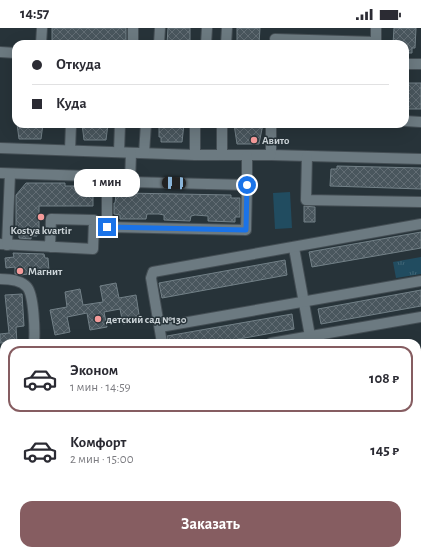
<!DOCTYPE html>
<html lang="ru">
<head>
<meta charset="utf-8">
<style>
  body { margin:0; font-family:"Alegreya Sans",sans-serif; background:#f7f7f7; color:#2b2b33; height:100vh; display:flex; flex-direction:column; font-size:15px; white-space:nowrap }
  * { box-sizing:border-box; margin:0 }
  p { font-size:13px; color:#7c7c81 }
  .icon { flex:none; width:22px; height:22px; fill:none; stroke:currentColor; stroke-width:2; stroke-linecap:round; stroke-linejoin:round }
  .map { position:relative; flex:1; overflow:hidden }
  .details { position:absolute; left:0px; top:311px; width:421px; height:216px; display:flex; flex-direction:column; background:#fff; border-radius:12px 12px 0 0; box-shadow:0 4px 16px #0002 }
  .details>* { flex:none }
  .banner { position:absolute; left:12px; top:12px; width:397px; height:88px; border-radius:12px; box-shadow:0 4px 16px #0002; display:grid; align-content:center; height:88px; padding:0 20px; background:#fff }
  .end { position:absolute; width:18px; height:18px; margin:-9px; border:5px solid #1a73e8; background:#fff; box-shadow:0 0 0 2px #fff }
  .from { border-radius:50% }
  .bubble { position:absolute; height:28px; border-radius:12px; background:#fff; box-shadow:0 4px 16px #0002; font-size:13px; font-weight:600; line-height:28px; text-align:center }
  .car { position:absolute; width:12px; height:24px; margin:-12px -6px; border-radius:5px; box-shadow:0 0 3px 1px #0007; background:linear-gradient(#222 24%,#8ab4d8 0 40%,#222 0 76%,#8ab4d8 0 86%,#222 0) }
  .banner b { display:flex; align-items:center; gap:14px; height:38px; font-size:15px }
  .banner b+b { border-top:1px solid #e1e1e2 }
  .banner i { width:10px; height:10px; background:#2b2b33 }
  ul { padding:7px 0 0; list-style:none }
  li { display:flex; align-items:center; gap:12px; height:66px; margin:0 8px 6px; padding:0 12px; border:2px solid transparent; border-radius:12px }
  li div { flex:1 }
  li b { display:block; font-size:15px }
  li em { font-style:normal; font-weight:600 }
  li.active { border-color:#865d61 }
  li>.icon { width:36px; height:36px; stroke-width:1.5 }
  .button { display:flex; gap:8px; margin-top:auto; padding:8px 20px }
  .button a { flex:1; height:46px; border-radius:12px; background:#865d61; color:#fff; font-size:16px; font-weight:600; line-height:46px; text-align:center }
  .status { display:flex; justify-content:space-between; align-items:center; height:28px; padding:0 20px; background:#fff; direction:ltr }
  .status svg { height:11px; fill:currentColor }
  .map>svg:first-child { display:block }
</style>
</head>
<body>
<div class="status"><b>14:57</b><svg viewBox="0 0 49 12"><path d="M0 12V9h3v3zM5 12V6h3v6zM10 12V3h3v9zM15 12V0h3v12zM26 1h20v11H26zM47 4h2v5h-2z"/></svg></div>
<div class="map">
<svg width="421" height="527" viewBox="0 0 421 527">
  <defs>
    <pattern id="grass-tufts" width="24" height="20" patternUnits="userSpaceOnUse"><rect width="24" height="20" fill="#214c60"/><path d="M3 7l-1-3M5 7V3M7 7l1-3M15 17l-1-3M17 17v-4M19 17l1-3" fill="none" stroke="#406576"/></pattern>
    <pattern id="building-cross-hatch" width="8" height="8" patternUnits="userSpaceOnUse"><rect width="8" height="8" fill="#49565d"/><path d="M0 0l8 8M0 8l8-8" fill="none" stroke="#626d74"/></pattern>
  </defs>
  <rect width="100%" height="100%" fill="#273339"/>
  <path fill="url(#grass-tufts)" d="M421,229v17l-25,4 -3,-16z"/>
  <path fill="#214c60" d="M290,164l2,36 -17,1 -2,-36z"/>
  <g fill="url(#building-cross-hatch)" stroke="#728087">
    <path d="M52,0h74v15l-74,1z"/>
    <path d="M168,0h22v16h-23z"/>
    <path d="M237,0h23l-1,16h-22z"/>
    <path d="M394,0h22l-1,20h-3v5h-7v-9h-12z"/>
    <rect x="405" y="55" width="16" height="26"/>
    <path d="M17,96h26l-2,15h-22z"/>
    <path d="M82,96h26l-2,16h-22z"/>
    <path d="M159,96h25l-2,18h-21v-5h-2z"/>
    <path d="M234,96h29l-4,20h-22z"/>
    <path d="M337,138l84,2v21l-91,-3 1,-17h6z"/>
    <path d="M26,155h39v3h28v20h-54v24h-2v6h-6v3l-12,-1v-9h-3v-34z"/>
    <path d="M124,165l107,2v3h9v19h-5v5l-27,-1v-5l-13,-1 -4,1 -1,5 -26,-1v-5l-5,-1h-12l-1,5h-26v-4l-6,-1v-11h1l1,-8h8z"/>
    <path d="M304,178l11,1v15h-11z"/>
    <path d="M421,204v16l-109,19 -3,-15z"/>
    <path d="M13,225l31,1 1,4h3l1,13 -28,4 -6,-1v-7l-9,1 -1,-10 9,-1z"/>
    <path d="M285,232l2,15 -125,23 -3,-15z"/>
    <path d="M116,255l3,15 17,-3 4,26 -17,3 -3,-15 -16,3 3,15 -17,3 -3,-17 -20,4 3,15 -15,3 -5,-25 17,-3 -2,-15 15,-3 3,16 20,-3 -3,-16z"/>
    <path d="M421,262v16l-100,18 -3,-15z"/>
    <path d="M22,266l2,32 -8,1 1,16h-17v-9l9,-1 -4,-38z"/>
    <path d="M292,286l2,15 -77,14h-49l-1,-7z"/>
  </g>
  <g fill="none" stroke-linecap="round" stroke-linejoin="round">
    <defs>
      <g id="minor">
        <path d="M275,11l101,3"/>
        <path d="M41,16l1,-16"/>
        <path d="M133,16v-16"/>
        <path d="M159,16l1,-16"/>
        <path d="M206,16l1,-16"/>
        <path d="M226,16l1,-16"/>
        <path d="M376,16v-16"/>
        <path d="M0,24l16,1"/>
        <path d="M405,36h16"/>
        <path d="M405,93l16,1"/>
        <path d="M271,96v31l150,4"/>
        <path d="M0,120l195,7h76"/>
        <path d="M70,122l1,-26"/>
        <path d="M119,124l1,-28"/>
        <path d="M131,125l-1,29 117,3v-29"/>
        <path d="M144,125l2,-29"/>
        <path d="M195,127v-31"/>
        <path d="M222,127v-31"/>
        <path d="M307,128l-1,44 115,2"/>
        <path d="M0,145l88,3"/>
        <path d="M130,154h-23v45l139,3 1,-45"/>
        <path d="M0,216l93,5 1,-29 -43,-1 -1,28"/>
        <path d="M7,217l3,-71"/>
        <path d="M294,220l16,88"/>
        <path d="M0,251c9,0 21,1 27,8 7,8 8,45 7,56"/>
        <path d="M160,299l261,-46"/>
        <path d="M162,315l-11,-65 2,-6 268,-48"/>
        <path d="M271,315l150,-26"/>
        <path d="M417,349l4,-1"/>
        <path d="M0,380h4"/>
        <path d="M0,426l4,-1"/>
        <path d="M245,523l1,4"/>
      </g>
      <g id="major">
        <path d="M417,393h4"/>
        <path d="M417,424l4,-1"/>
        <path d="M0,471l4,-1"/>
        <path d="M0,502l4,-1"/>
      </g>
    </defs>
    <use href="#minor" stroke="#444e54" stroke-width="12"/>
    <use href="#major" stroke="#444e54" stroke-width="14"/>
    <use href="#minor" stroke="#6c7a81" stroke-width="10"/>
    <use href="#major" stroke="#538aa4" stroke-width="12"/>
  </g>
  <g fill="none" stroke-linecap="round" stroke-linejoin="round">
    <path stroke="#1a73e8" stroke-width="5" d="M107,199l139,3 1,-45"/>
  </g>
  <g fill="#f59b9a" stroke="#273339" stroke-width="1.5">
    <circle cx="254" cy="112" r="4"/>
    <circle cx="41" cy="189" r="4"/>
    <circle cx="20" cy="243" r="4"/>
    <circle cx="98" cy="291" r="4"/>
  </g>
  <g text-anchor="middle" stroke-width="3" stroke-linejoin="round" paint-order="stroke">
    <g font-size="11" font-weight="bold" fill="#ccd4d8" stroke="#273339" text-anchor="start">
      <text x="262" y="116">Авито</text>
      <text x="41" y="206" text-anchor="middle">Kostya kvartir</text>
      <text x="28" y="247">Магнит</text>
      <text x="106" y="295">детский сад №130</text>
    </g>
  </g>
</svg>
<i class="end from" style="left:247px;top:157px"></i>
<i class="end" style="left:107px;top:199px"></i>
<div class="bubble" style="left:74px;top:141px;width:66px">1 мин</div>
<i class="car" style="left:174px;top:155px;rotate:272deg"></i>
<div class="banner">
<b><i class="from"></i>Откуда</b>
<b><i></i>Куда</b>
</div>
<section class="details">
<ul>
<li class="active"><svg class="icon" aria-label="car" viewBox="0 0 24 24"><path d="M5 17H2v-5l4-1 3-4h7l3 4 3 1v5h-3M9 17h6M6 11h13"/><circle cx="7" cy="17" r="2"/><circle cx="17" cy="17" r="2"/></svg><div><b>Эконом</b><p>1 мин · 14:59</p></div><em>108 ₽</em></li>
<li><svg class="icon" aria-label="car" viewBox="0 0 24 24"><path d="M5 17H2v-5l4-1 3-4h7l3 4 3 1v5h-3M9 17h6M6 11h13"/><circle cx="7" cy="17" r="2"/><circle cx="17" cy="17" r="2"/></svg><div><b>Комфорт</b><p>2 мин · 15:00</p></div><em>145 ₽</em></li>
</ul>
<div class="button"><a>Заказать</a></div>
</section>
</div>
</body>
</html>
